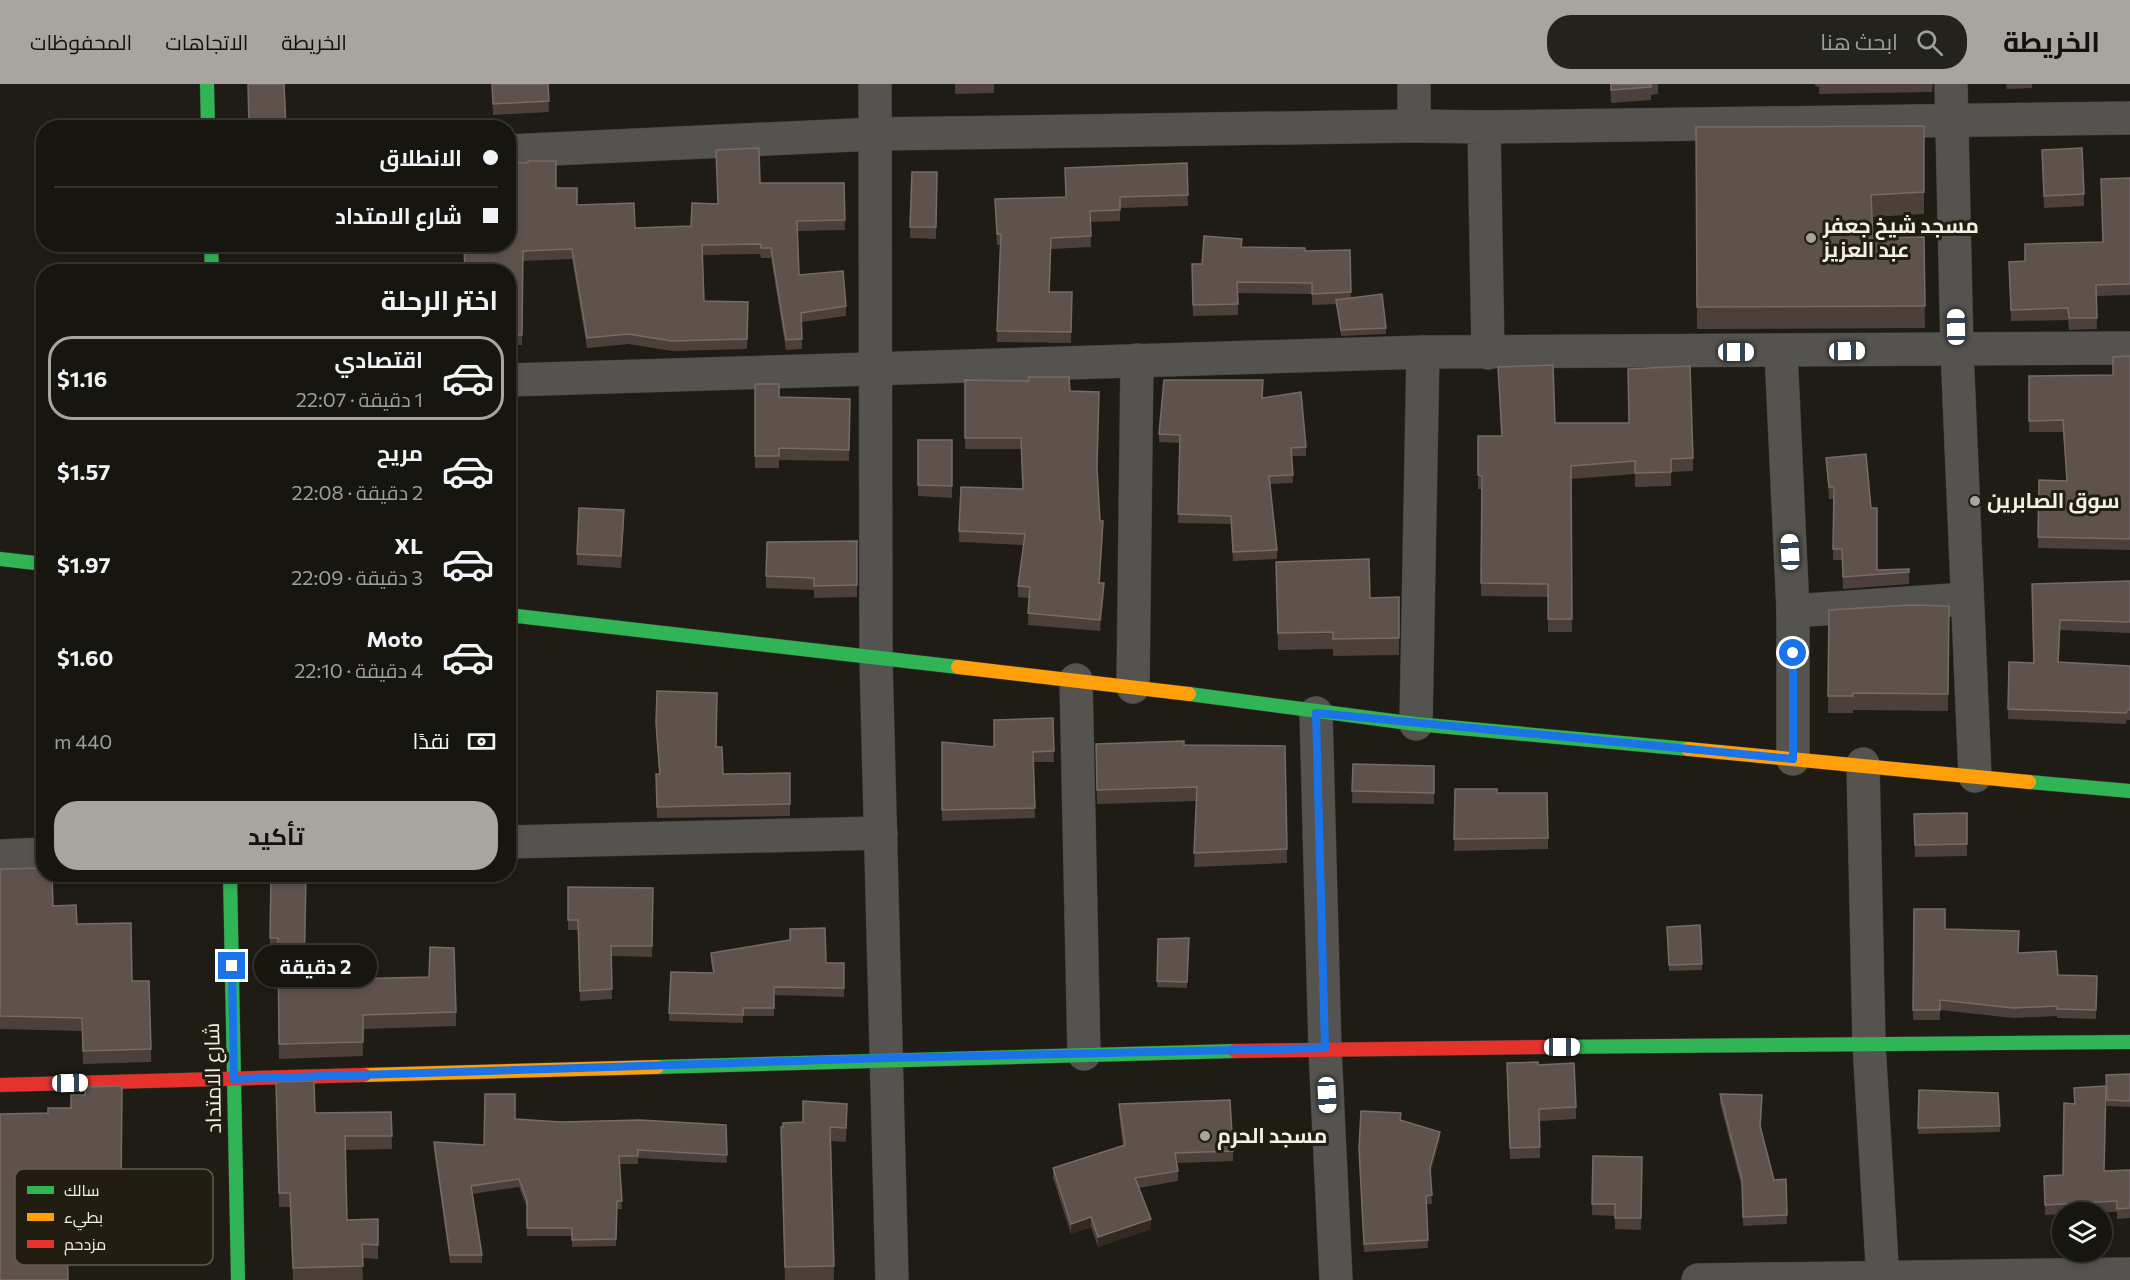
<!DOCTYPE html>
<html lang="ar">
<head>
<meta charset="utf-8">
<style>
  body { margin:0; font-family:Commissioner,Cairo,sans-serif; background:#23221d; color:#f1f3f6; direction:rtl; height:100vh; display:flex; flex-direction:column; font-size:22px; white-space:nowrap }
  * { box-sizing:border-box; margin:0 }
  p { font-size:20px; color:#9e9f9e }
  .icon { flex:none; width:33px; height:33px; fill:none; stroke:currentColor; stroke-width:2; stroke-linecap:round; stroke-linejoin:round }
  .map { position:relative; flex:1; overflow:hidden; direction:ltr }
  .drawer { position:absolute; left:36px; top:180px; width:480px; height:618px; display:flex; flex-direction:column; background:#16150f; border-radius:24px; box-shadow:0 3px 9px #0003,0 0 0 2px #35342f; direction:rtl }
  .drawer>* { flex:none }
  .hud { position:absolute; left:36px; top:36px; width:480px; height:132px; border-radius:24px; box-shadow:0 3px 9px #0003,0 0 0 2px #35342f; direction:rtl; display:grid; align-content:center; height:132px; padding:0 18px; background:#16150f }
  .controls { position:absolute; left:2052px; top:1118px; display:grid; gap:12px }
  .controls a { display:grid; place-items:center; width:60px; height:60px; border-radius:50%; background:#16150f; box-shadow:0 3px 9px #0003,0 0 0 2px #35342f; font-size:30px }
  .end { position:absolute; width:27px; height:27px; margin:-14px; border:8px solid #1a73e8; background:#fff; box-shadow:0 0 0 3px #fff }
  .from { border-radius:50% }
  .bubble { position:absolute; height:42px; border-radius:21px; background:#16150f; box-shadow:0 3px 9px #0003,0 0 0 2px #35342f; font-size:20px; font-weight:700; line-height:42px; text-align:center; direction:rtl }
  .car { position:absolute; width:18px; height:36px; margin:-18px -9px; border-radius:8px; box-shadow:0 0 4px 2px #0007; background:linear-gradient(#fff 24%,#345 0 40%,#fff 0 76%,#345 0 86%,#fff 0) }
  .hud b { display:flex; align-items:center; gap:21px; height:57px; font-size:22px }
  .hud b+b { border-top:2px solid #35342f }
  .hud i { width:15px; height:15px; background:#f1f3f6 }
  ul { padding:0; list-style:none }
  li { display:flex; align-items:center; gap:18px; height:84px; margin:0 12px 9px; padding:0 6px; border:3px solid transparent; border-radius:24px }
  li div { flex:1 }
  li b { display:block; font-size:22px }
  li em { font-style:normal; font-weight:700 }
  li.active { border-color:#a7a59d }
  li>.icon { width:54px; height:54px; stroke-width:1.5 }
  h2 { padding:0 18px; font-size:27px; line-height:72px }
  .pay { display:flex; align-items:center; gap:15px; height:66px; padding:0 18px; font-size:22px }
  .pay p { margin-inline-start:auto }
  .action { display:flex; gap:12px; margin-top:auto; padding:12px 18px }
  .action a { flex:1; height:69px; border-radius:24px; background:#a7a59d; color:#111; font-size:24px; font-weight:700; line-height:69px; text-align:center }
  header { display:flex; align-items:center; gap:36px; box-sizing:border-box; height:84px; padding:0 30px; background:#a7a59d; color:#111 }
  header strong { font-size:28px }
  nav { display:flex; gap:33px; margin-inline-start:auto; font-size:21px }
  .search { width:420px; height:54px; background:#23221d; display:flex; align-items:center; gap:15px; box-sizing:border-box; padding:0 21px; border-radius:24px; color:#9e9f9e; font-size:22px }
  .map>svg:first-child { display:block }
</style>
</head>
<body>
<header>
<strong>الخريطة</strong>
<div class="search"><svg class="icon" aria-label="search" viewBox="0 0 24 24"><circle cx="10" cy="10" r="6"/><path d="M15 15l6 6"/></svg>ابحث هنا</div>
<nav><a>الخريطة</a><a>الاتجاهات</a><a>المحفوظات</a></nav>
</header>
<div class="map">
<svg width="2130" height="1196" viewBox="0 0 2130 1196">
  <rect width="100%" height="100%" fill="#1e1c14"/>
  <g fill="none" stroke-linecap="round" stroke-linejoin="round">
    <defs>
      <g id="street">
        <path d="M875,0l1,575 16,621"/>
        <path d="M1414,0v42l70,1 4,226"/>
        <path d="M1951,0l6,266 18,426"/>
        <path d="M1484,43l646,-9"/>
        <path d="M508,67l367,-17 539,-8"/>
        <path d="M1781,268l12,259 173,-12"/>
        <path d="M508,296l915,-28 707,-4"/>
        <path d="M1076,596l8,374"/>
        <path d="M1133,603l4,-327"/>
        <path d="M1316,629l9,336 11,231"/>
        <path d="M1416,640l7,-372"/>
        <path d="M1793,675v-148"/>
        <path d="M1863,680l6,280 14,236"/>
        <path d="M508,758l373,-9"/>
        <path d="M0,772l44,-2"/>
        <path d="M1698,1196l432,-6"/>
      </g>
      <g id="fast">
        <path d="M207,0l1,44"/>
        <path d="M211,160l1,28"/>
        <path d="M0,475l44,5"/>
        <path d="M508,531l450,52"/>
        <path d="M1189,610l227,30 272,25"/>
        <path d="M2029,698l101,9"/>
        <path d="M230,790l8,406"/>
        <path d="M1546,963l584,-5"/>
        <path d="M657,983l578,-16"/>
      </g>
      <g id="slow">
        <path d="M958,583l231,27"/>
        <path d="M1688,665l341,33"/>
        <path d="M364,991l293,-8"/>
      </g>
      <g id="jam">
        <path d="M1235,967l311,-4"/>
        <path d="M0,1001l364,-10"/>
      </g>
    </defs>
    <use href="#street" stroke="#393833" stroke-width="34"/>
    <use href="#fast" stroke="#393833" stroke-width="15"/>
    <use href="#slow" stroke="#393833" stroke-width="15"/>
    <use href="#jam" stroke="#393833" stroke-width="15"/>
    <use href="#street" stroke="#54534f" stroke-width="33"/>
    <use href="#fast" stroke="#30b455" stroke-width="14"/>
    <use href="#slow" stroke="#ff9f0a" stroke-width="14"/>
    <use href="#jam" stroke="#e5322d" stroke-width="14"/>
  </g>
  <g fill="#4d3f3a">
    <path d="M248,0h36l2,44h-37z"/>
    <path d="M492,0h56l1,28 -56,3z"/>
    <path d="M955,0h39v9l-39,1z"/>
    <path d="M1610,0h48v10l-7,1v5l-40,3z"/>
    <path d="M1815,0h118l-1,8 -113,2v-7l-4,-1z"/>
    <path d="M2006,0h26v4l-25,1z"/>
    <path d="M1924,42v88l-52,3 1,21 51,-1 1,91 -228,1 -1,-202z"/>
    <path d="M2042,66l42,44v12l-40,2z"/>
    <path d="M1187,79l1,43 -68,2v13l-30,1 1,25 -40,2 -1,43h22l-1,51 -74,-1 3,-97h-3l-2,-46 71,-2z"/>
    <path d="M912,88h25l-1,67 -26,-1z"/>
    <path d="M2130,94v117l-34,1 1,33 -28,1 -1,-10 -57,1 -2,-59 16,-1 78,-19z"/>
    <path d="M760,99h84l1,47 -48,1 2,44 47,31v10l-44,6v27l-16,1 -15,-92h-10l-1,-4 -58,1 2,46 44,1 -1,47 -75,2 -44,-7 -41,4 -15,-89 -49,2 -1,84h-14v-73l48,-84 21,17 58,23 56,-2 26,-22z"/>
    <path d="M1242,163l63,4 45,-1 1,48 35,30v6l-45,2 -5,-32 -24,1v-11l-74,-1v22l-45,1 -1,-52h10z"/>
    <path d="M2130,272v194l-92,-2 1,-68 28,1 -4,-49h-34v-56l84,-1z"/>
    <path d="M1498,283l57,56h74l-1,-54 65,89v13l-22,1v14l-36,1v-13l-64,5 1,153h-24v-35l-67,-1 1,-107h-4v-53h23z"/>
    <path d="M965,296l132,91 3,50 3,11 -3,51 4,11 -4,37 -72,-6 1,-27 -11,-1v-11l5,-41 -64,-3v-11l64,-42 -2,-40h-56z"/>
    <path d="M755,300l24,13 71,2 -1,62 -70,-1v8h-24z"/>
    <path d="M1263,314l43,49v9h-14l1,27 -23,1 7,66v9l-44,2 -2,-37 -53,-1 2,-80 -21,-1v-8z"/>
    <path d="M918,356h34v58l-34,-2z"/>
    <path d="M1826,374l51,112 32,-1v15l-66,5 -1,-29h-9l1,-61h-5z"/>
    <path d="M624,438l-3,46 -44,-3v-11z"/>
    <path d="M857,457v56l-43,1v-8l-48,-2v-12z"/>
    <path d="M1276,478l94,36 29,-1v58l-66,1v-7l-55,1z"/>
    <path d="M2130,497v52l-70,-3 -1,32 71,4v54h-3l-1,4 -118,-5 1,-57 24,1 -1,-79z"/>
    <path d="M1949,522l-1,105 -95,-1v3h-25l1,-103z"/>
    <path d="M657,607l59,56 7,27 67,-1v43l-133,2 -1,-44h3l-3,-40z"/>
    <path d="M1053,634l1,44h-21l2,56 -93,3v-79l52,5z"/>
    <path d="M1096,660l189,2 2,117 -93,4 3,-66 -100,3z"/>
    <path d="M1353,680l81,2v38l-82,-1z"/>
    <path d="M1455,705l42,4 51,45v11l-94,2z"/>
    <path d="M1967,729v43l-52,1 -1,-43z"/>
    <path d="M0,785l53,37 24,18 55,57 19,68v13l-68,2 -1,-33 -82,-2z"/>
    <path d="M271,790l33,106 152,32v14l-93,3v27l-84,3 -1,-107h-8z"/>
    <path d="M568,803l85,1 -1,69 -41,-1 1,43 -32,2 -2,-71h-10z"/>
    <path d="M1914,825l31,20 73,24 40,22 39,1 -1,43 -39,-1v-2l-44,2 -73,-8v10h-27z"/>
    <path d="M1667,843l35,37v6l-33,1z"/>
    <path d="M1189,860l-2,44 -30,-1v-6z"/>
    <path d="M711,869l115,10h18v34l-70,-2v21h-31v7l-74,-2v-8l44,-40 -2,-11z"/>
    <path d="M1538,981l38,42v12l-36,2v37l-30,1 -3,-85z"/>
    <path d="M2130,990v33l-23,-1 -1,-31z"/>
    <path d="M2074,1004l30,83 26,-1v48l-13,1v-7h-55v2l-17,1 -1,-39 19,-1 11,-71z"/>
    <path d="M1919,1006l79,3 2,39 -82,2z"/>
    <path d="M1720,1010l42,10 -1,24 13,52 12,-1 1,45 -44,2 -1,-38 -22,-85z"/>
    <path d="M276,1012l39,17 76,-1 1,37 -47,1 2,70 31,-1v40l-16,-1 1,22h-70l-3,-73h-11z"/>
    <path d="M847,1020l-1,38 -15,-1 3,139h-49l-4,-138 22,-20z"/>
    <path d="M1119,1020l114,47v10l-56,2 1,8v10l-39,7 12,41 -53,18 -7,-20 -20,7 -18,-56v-10l70,-22 -4,-31z"/>
    <path d="M515,1035l46,3 165,3 1,38 -89,-5v6h-19l3,45h-5l-1,37 -44,1v-11h-45v-28l-8,-21 -47,7 10,61v8h-32l-16,-113v-8l50,3z"/>
    <path d="M1401,1036l39,20 -10,35 2,29h-5l1,44 -64,4 -5,-96z"/>
    <path d="M1593,1072l49,1 -1,73 -26,-1v-13l-23,-1z"/>
    <path d="M121,1107h11l1,58 -66,2 -67,29z"/>
  </g>
  <g fill="#332923">
    <path d="M1103,437v11l-4,62v-11z"/>
    <path d="M1104,499v11l-4,37v-11z"/>
    <path d="M1440,1048v8l-10,37v-9z"/>
    <path d="M1091,1133v10l-20,7v-10z"/>
    <path d="M1151,1135v10l-53,18v-10z"/>
  </g>
  <g fill="#5f524d" stroke="#766b65" stroke-width="1.5">
    <path d="M248,0h36l2,42 -37,1z"/>
    <path d="M492,0h56l1,17 -56,3z"/>
    <path d="M1611,0h40v3l-40,3z"/>
    <path d="M1924,42v66l-53,3 2,43 51,-1 1,69 -228,1 -1,-180z"/>
    <path d="M759,64l1,35h84l1,37 -48,1 2,54 44,-4 3,35 -45,7 1,26 -16,1 -15,-92h-10l-1,-4 -58,1 2,56 44,1 -1,37 -75,2 -44,-7 -41,4 -15,-89 -49,2 -1,84h-14v-63h-43l-1,-28h44v-82l20,1v-2h28v27h21v17l57,-2 1,25 56,-2 1,-23 26,1 -2,-54z"/>
    <path d="M2082,64l2,46 -40,2 -2,-46z"/>
    <path d="M1187,79l1,32 -68,2v13l-30,1 1,25 -40,2 -2,54h23l-1,40 -74,-1 4,-97h-4l-2,-35 71,-2 -1,-29z"/>
    <path d="M912,88h25l-1,55h-26z"/>
    <path d="M2130,94v106l-34,1 1,33h-28l-1,-10 -57,2 -2,-48 16,-1v-17l78,-2 -2,-63z"/>
    <path d="M1204,152l38,3 -1,8 64,1v3l45,-1 1,42 -39,2v-11l-75,-1 1,22 -45,1 -1,-41h10z"/>
    <path d="M369,179l69,2v7h-70z"/>
    <path d="M1382,210l4,34 -45,2 -5,-30z"/>
    <path d="M2130,272v183l-92,-2 1,-57 28,1 -4,-61 -34,1v-45l84,-1v-18z"/>
    <path d="M1553,281l2,58h74l-1,-54 62,-3 3,92 -22,1v13l-36,1v-12l-64,5 1,153h-24v-35l-67,-1 1,-107 -4,-1v-39h24l-4,-69z"/>
    <path d="M1029,293h40l1,14 29,1 -2,76 3,53h3l-4,62h5l-4,37 -72,-7 2,-26 -12,-1 7,-52 -66,-3 2,-44 62,2 -2,-51h-56v-58l64,1z"/>
    <path d="M1164,296h99l-1,18 39,-6 5,55 -15,1 2,27 -24,1 8,74 -44,2 -2,-36 -53,-2 2,-79 -21,-1z"/>
    <path d="M755,300h24v13l71,2 -1,51 -70,-2v8h-24z"/>
    <path d="M918,356h34v46l-34,-1z"/>
    <path d="M1866,370l5,54h6v62l32,-1v3l-66,5 -1,-28h-9l1,-62h-5l-3,-29z"/>
    <path d="M579,424l45,2 -3,46 -44,-2z"/>
    <path d="M857,457v44l-43,1v-8l-48,-2 1,-34z"/>
    <path d="M1369,475l1,39 29,-1v41l-66,1v-7l-55,1 -2,-71z"/>
    <path d="M2130,497v41l-70,-2 -2,42 72,4v44h-3l-1,3 -118,-4 1,-47 25,1 -2,-79z"/>
    <path d="M1910,521l39,1 -1,88 -95,-1v3h-25l1,-86z"/>
    <path d="M657,607l60,2 -1,54h6l1,27 67,-1v31l-133,3 -1,-33h4l-4,-51z"/>
    <path d="M1053,634l1,33 -21,1 2,56 -93,2v-68l52,5v-27z"/>
    <path d="M1184,657v4l101,1 2,103 -93,4 3,-66 -100,3 -1,-46z"/>
    <path d="M1353,680l81,2v27l-82,-2z"/>
    <path d="M1455,705h42v4h50l1,45 -94,1z"/>
    <path d="M1967,729v31l-52,1 -1,-31z"/>
    <path d="M44,784v6h8l1,32 23,-1 1,19 54,-1 1,58h17l2,68 -68,2 -1,-33 -82,-2v-147z"/>
    <path d="M271,790h35l-2,106 125,-3 1,-30 24,1 2,64 -93,3v27l-84,2 -1,-106h-8z"/>
    <path d="M568,803l85,1 -1,58h-41l1,43 -32,2 -2,-71h-10z"/>
    <path d="M1914,825h31v20l74,2 -1,22 38,-2 2,24 39,1 -1,34 -39,-1v-3l-44,2 -73,-8v10h-27z"/>
    <path d="M1700,841l2,39 -33,1 -2,-38z"/>
    <path d="M825,844l1,35h18v25l-70,-1v21h-31v7l-74,-2 2,-41 43,1 -3,-20 79,-13v-11z"/>
    <path d="M1189,854l-2,44 -30,-1 1,-42z"/>
    <path d="M1538,978v3l36,-2 2,44 -37,2 1,38 -30,1 -3,-85z"/>
    <path d="M2130,990v27l-23,-1 -1,-25z"/>
    <path d="M314,997l1,32 76,-1 1,24h-47l2,84 31,-1v26l-16,-1 1,22 -70,2 -3,-75h-11l-3,-111z"/>
    <path d="M122,1002l-1,105h11l1,44 -66,1 1,44h-68v-166l48,-1v-5h23v-13h14v-8z"/>
    <path d="M2106,1002l-2,85 26,-1v38l-13,1v-8l-72,4 -1,-29 19,-1 1,-72 11,1 -1,-16z"/>
    <path d="M1919,1006l79,3 2,33 -82,2z"/>
    <path d="M485,1010h30v25l46,3 79,-2 86,5 1,30 -89,-5v6h-19l3,45h-5l-1,38 -44,1v-12h-45v-27l-8,-22 -48,7 11,69h-32l-16,-113 50,3z"/>
    <path d="M1720,1010l42,1 -2,31 14,54 12,-1 1,36 -44,2 -1,-37z"/>
    <path d="M1230,1016l3,51 -58,2 3,18 -43,7 16,41 -53,18 -7,-20 -20,7 -18,-56 72,-23 -6,-41z"/>
    <path d="M803,1017l44,3 -1,24 -16,-1 4,139 -49,1 -4,-140h2v-4l20,-1z"/>
    <path d="M1361,1027l40,2 -1,7 40,12 -10,36 2,27 -6,1 2,44 -64,4 -5,-96z"/>
    <path d="M1593,1072l49,1 -1,61h-26v-14h-23z"/>
  </g>
  <g fill="none" stroke-linecap="round" stroke-linejoin="round">
    <path stroke="#1a73e8" stroke-width="8" d="M232,882l2,113 654,-21 437,-10 -9,-335 477,46v-106"/>
  </g>
  <g fill="#a7a59d" stroke="#211e11" stroke-width="2">
    <circle cx="1811" cy="154" r="6"/>
    <circle cx="1975" cy="417" r="6"/>
    <circle cx="1205" cy="1052" r="6"/>
  </g>
  <g text-anchor="middle" stroke-width="6" stroke-linejoin="round" paint-order="stroke">
    <g font-size="21" font-weight="bold" fill="#f1efe7" stroke="#211e11" text-anchor="start">
      <text x="1823" y="149">مسجد شيخ جعفر<tspan x="1823" dy="24">عبد العزيز</tspan></text>
      <text x="1987" y="424">سوق الصابرين</text>
      <text x="1217" y="1059">مسجد الحرم</text>
    </g>
    <g font-size="21" fill="#f1efe7" stroke="#211e11">
      <text transform="translate(213 994) rotate(-91)" y="7">شارع الامتداد</text>
    </g>
  </g>
  <rect x="15" y="1085" width="198" height="96" rx="9" fill="#211e11" stroke="#5f5d51" stroke-width="1.5"/>
  <rect x="27" y="1102" width="27" height="8" fill="#30b455"/>
  <rect x="27" y="1129" width="27" height="8" fill="#ff9f0a"/>
  <rect x="27" y="1156" width="27" height="8" fill="#e5322d"/>
  <g font-size="16" fill="#f1efe7">
    <text x="64" y="1112">سالك</text>
    <text x="64" y="1139">بطيء</text>
    <text x="64" y="1166">مزدحم</text>
  </g>
</svg>
<div class="controls">
<a><svg class="icon" aria-label="layers" viewBox="0 0 24 24"><path d="M12 4l9 5-9 5-9-5zM3 14l9 5 9-5"/></svg></a>
</div>
<i class="end from" style="left:1793px;top:569px"></i>
<i class="end" style="left:232px;top:882px"></i>
<div class="bubble" style="left:254px;top:861px;width:123px">2 دقيقة</div>
<i class="car" style="left:1956px;top:243px;rotate:359deg"></i>
<i class="car" style="left:1847px;top:267px;rotate:89deg"></i>
<i class="car" style="left:1736px;top:268px;rotate:90deg"></i>
<i class="car" style="left:1790px;top:468px;rotate:357deg"></i>
<i class="car" style="left:1562px;top:963px;rotate:90deg"></i>
<i class="car" style="left:70px;top:999px;rotate:89deg"></i>
<i class="car" style="left:1327px;top:1011px;rotate:177deg"></i>
<div class="hud">
<b><i class="from"></i>الانطلاق</b>
<b><i></i>شارع الامتداد</b>
</div>
<section class="drawer">
<h2>اختر الرحلة</h2>
<ul>
<li class="active"><svg class="icon" aria-label="car" viewBox="0 0 24 24"><path d="M5 17H2v-5l4-1 3-4h7l3 4 3 1v5h-3M9 17h6M6 11h13"/><circle cx="7" cy="17" r="2"/><circle cx="17" cy="17" r="2"/></svg><div><b>اقتصادي</b><p>1 دقيقة · 22:07</p></div><em>$1.16</em></li>
<li><svg class="icon" aria-label="car" viewBox="0 0 24 24"><path d="M5 17H2v-5l4-1 3-4h7l3 4 3 1v5h-3M9 17h6M6 11h13"/><circle cx="7" cy="17" r="2"/><circle cx="17" cy="17" r="2"/></svg><div><b>مريح</b><p>2 دقيقة · 22:08</p></div><em>$1.57</em></li>
<li><svg class="icon" aria-label="car" viewBox="0 0 24 24"><path d="M5 17H2v-5l4-1 3-4h7l3 4 3 1v5h-3M9 17h6M6 11h13"/><circle cx="7" cy="17" r="2"/><circle cx="17" cy="17" r="2"/></svg><div><b>XL</b><p>3 دقيقة · 22:09</p></div><em>$1.97</em></li>
<li><svg class="icon" aria-label="car" viewBox="0 0 24 24"><path d="M5 17H2v-5l4-1 3-4h7l3 4 3 1v5h-3M9 17h6M6 11h13"/><circle cx="7" cy="17" r="2"/><circle cx="17" cy="17" r="2"/></svg><div><b>Moto</b><p>4 دقيقة · 22:10</p></div><em>$1.60</em></li>
</ul>
<div class="pay"><svg class="icon" aria-label="cash" viewBox="0 0 24 24"><path d="M3 7h18v10H3z"/><circle cx="12" cy="12" r="2"/></svg>نقدًا<p>440 m</p></div>
<div class="action"><a>تأكيد</a></div>
</section>
</div>
</body>
</html>
